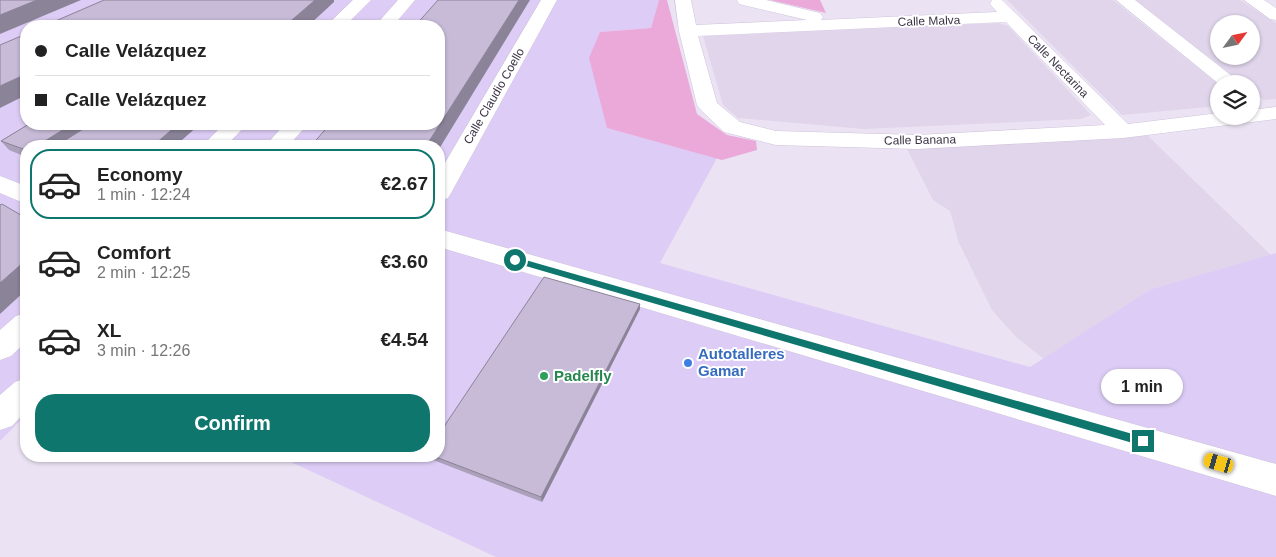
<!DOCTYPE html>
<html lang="en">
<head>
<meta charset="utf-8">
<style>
  body { margin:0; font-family:Helvetica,sans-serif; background:#f6f6f6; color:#222; height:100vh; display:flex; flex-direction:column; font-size:19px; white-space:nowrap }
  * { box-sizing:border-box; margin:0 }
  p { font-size:16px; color:#767676 }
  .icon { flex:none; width:28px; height:28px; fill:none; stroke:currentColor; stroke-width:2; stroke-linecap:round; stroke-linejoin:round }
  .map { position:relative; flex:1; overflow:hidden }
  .panel { position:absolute; left:20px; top:140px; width:425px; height:322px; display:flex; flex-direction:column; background:#fff; border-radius:20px; box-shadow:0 1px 4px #0004 }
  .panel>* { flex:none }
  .guide { position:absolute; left:20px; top:20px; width:425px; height:110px; border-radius:20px; box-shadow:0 1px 4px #0004; display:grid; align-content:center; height:110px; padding:0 15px; background:#fff }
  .needle { width:32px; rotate:57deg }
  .tools { position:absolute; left:1210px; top:15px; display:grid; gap:10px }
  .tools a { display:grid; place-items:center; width:50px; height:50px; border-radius:50%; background:#fff; box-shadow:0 1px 4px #0004; font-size:25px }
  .end { position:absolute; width:22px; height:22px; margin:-11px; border:6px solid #0f766e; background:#fff; box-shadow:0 0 0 2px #fff }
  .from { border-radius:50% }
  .bubble { position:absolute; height:35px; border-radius:18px; background:#fff; box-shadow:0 1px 4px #0004; font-size:16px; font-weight:800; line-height:35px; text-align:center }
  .car { position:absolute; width:15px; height:30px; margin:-15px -8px; border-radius:6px; box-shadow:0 0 4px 1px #0007; background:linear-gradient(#f5c518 24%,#345 0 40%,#f5c518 0 76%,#345 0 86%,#f5c518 0) }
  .guide b { display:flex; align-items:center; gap:18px; height:48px; font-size:19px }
  .guide b+b { border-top:1px solid #e0e0e0 }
  .guide i { width:12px; height:12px; background:#222 }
  ul { padding:9px 0 0; list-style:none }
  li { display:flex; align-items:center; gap:15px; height:70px; margin:0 10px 8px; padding:0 5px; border:2px solid transparent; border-radius:20px }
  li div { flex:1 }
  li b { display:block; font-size:19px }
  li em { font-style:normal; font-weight:800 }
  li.current { border-color:#0f766e }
  li>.icon { width:45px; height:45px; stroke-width:1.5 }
  .primary-button { display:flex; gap:10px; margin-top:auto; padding:10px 15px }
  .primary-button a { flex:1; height:58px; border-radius:20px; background:#0f766e; color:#fff; font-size:20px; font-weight:800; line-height:58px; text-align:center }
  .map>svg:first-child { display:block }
</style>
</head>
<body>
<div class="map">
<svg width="1276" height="557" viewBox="0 0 1276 557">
  <rect width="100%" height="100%" fill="#ebe3f3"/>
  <g fill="#e0d5eb" fill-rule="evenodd">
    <path d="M1007,0h106l106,85v21l-97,9z"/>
    <path d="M1135,0h105l36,23v76l-12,1 -13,-10v-6h-8zM1219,24h32v32h-32z"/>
    <path d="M998,23l10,3 83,89 -10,4 -217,10 -126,-11 -15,-13 -20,-69 9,-3z"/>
    <path d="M1147,135l124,120 -120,34 -107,70 -28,-22 -24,-27 -33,-67 -9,-32 -17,-11 -27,-53z"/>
  </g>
  <path fill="#ddcdf6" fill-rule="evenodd" d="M0,0h659l-8,28 -51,4 7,96 110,30 -57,105 370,104 121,-78 125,-36v304h-780l-218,-101h161v-310h-413v269l-26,26zM26,26h413v98h-413z"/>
  <g fill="#eaa9d9">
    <path d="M659,0h8l30,114 30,21 29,6 1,9 -35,10 -115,-32 -18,-70 11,-26 51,-4z"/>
    <path d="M770,0h50l6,13z"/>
  </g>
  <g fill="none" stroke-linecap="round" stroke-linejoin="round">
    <defs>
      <g id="street">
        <path d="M353,0h18l-26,26h-19z"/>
        <path d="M398,0h17l-22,26h-18z"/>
        <path d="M541,0h16l-106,193 -3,5 -9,3v-28z"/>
        <path d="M675,0h16l5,25 111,-5 -68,-16 -2,-4h29l54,13 3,4 -2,3 176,-8 -7,-8 2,-4h10l126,124 91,-11v3h32v-6l25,-3v12l-153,19 -206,11 -141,-4 -52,-13 -24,-23 -3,-4 -18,-74zM1006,22l99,103 -188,10 -141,-4 -36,-9 -23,-19 -19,-67z"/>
        <path d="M1116,0h19l107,84h-23z"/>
        <path d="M1244,0h20l12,8v12l-6,-1z"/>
        <path d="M224,124h23l-21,22h-24z"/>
        <path d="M285,124h23l-20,22h-23z"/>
        <path d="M0,176l26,10v18l-26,-11z"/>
        <path d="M439,229l837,235v32l-837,-249z"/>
        <path d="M26,313v29l-15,14 -11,4v-30l16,-14z"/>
        <path d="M26,378v33l-14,15 -12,4v-35l15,-13z"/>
      </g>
    </defs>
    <use href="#street" stroke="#cfc3dc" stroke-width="1"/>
    <use href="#street" fill="#fff" fill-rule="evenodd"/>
  </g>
  <g fill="#aba1ba">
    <path d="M29,124h171l-25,22h-149v11l-17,-7 -8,-9z"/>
    <path d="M640,304v5l-98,193 -114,-44 -1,-2h12z"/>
  </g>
  <g fill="#8b8397">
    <path d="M37,0h44l-81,34v-19z"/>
    <path d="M315,0h19v2l-26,24h-23z"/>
    <path d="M519,0h11l-91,149v-3h-13z"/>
    <path d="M26,74v21l-26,13v-22z"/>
    <path d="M72,124h21l-34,22h-22z"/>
    <path d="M178,124h22l-25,22h-22z"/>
    <path d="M26,260v30l-26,24v-31z"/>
    <path d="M640,304v5l-98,193 -1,-5z"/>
  </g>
  <g fill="#c7bbd8" stroke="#8b8397">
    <path d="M0,0h37l-37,15z"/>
    <path d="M104,0h211l-30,26h-241z"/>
    <path d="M438,0h81l-93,146h-115l19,-22h109v-98h-24z"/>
    <path d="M26,34v40l-26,12v-41z"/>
    <path d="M29,124h43l-35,22h-11v4l-25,-9z"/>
    <path d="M91,124h87l-25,22h-97z"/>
    <path d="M2,204l24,14v42l-26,23v-78z"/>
    <path d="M544,277l96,27 -99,193 -108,-41h6v-22z"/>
  </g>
  <path fill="#0f766e" d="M515,257l628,180 5,4 -5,5 -631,-184v-4z"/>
  <circle fill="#3f7fe0" stroke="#fff" stroke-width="2" cx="688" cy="363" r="5"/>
  <circle fill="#2e9e5b" stroke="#fff" stroke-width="2" cx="544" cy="376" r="5"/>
  <g text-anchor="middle" stroke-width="4" stroke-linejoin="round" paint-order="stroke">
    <g font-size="12" fill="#3a3345" stroke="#fff">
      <text transform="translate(929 21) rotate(-2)" y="4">Calle Malva</text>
      <text transform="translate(1058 66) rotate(46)" y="4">Calle Nectarina</text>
      <text transform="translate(494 96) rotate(-60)" y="4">Calle Claudio Coello</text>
      <text transform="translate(920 140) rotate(-1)" y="4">Calle Banana</text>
    </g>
    <g font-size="15" font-weight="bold" fill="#366cbe" stroke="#fff" text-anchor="start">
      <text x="698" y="359">Autotalleres<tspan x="698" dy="17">Gamar</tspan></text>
    </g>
    <g font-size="15" font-weight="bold" fill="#27864d" stroke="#fff" text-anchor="start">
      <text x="554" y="381">Padelfly</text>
    </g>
  </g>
</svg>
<div class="tools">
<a><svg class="needle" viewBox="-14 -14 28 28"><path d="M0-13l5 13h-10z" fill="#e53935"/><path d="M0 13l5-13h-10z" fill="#767676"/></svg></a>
<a><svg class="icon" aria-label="layers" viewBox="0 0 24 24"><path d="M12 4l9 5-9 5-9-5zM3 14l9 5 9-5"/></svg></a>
</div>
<i class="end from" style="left:515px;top:260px"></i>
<i class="end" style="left:1143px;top:441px"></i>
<div class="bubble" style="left:1101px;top:369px;width:82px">1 min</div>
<i class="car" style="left:1219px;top:463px;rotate:286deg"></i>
<div class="guide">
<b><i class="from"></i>Calle Velázquez</b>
<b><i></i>Calle Velázquez</b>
</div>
<section class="panel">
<ul>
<li class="current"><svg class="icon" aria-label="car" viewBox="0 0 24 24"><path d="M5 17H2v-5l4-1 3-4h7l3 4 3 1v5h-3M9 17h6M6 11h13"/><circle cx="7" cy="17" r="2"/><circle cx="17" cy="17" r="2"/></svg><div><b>Economy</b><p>1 min · 12:24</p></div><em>€2.67</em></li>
<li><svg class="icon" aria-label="car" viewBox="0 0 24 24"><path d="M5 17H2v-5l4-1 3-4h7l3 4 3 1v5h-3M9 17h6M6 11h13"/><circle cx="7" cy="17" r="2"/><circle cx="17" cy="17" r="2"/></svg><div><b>Comfort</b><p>2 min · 12:25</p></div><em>€3.60</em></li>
<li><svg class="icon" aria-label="car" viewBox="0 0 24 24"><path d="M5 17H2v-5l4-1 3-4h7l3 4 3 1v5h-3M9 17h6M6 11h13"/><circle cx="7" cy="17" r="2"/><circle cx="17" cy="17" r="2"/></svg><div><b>XL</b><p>3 min · 12:26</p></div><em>€4.54</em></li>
</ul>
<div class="primary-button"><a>Confirm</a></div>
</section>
</div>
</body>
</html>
